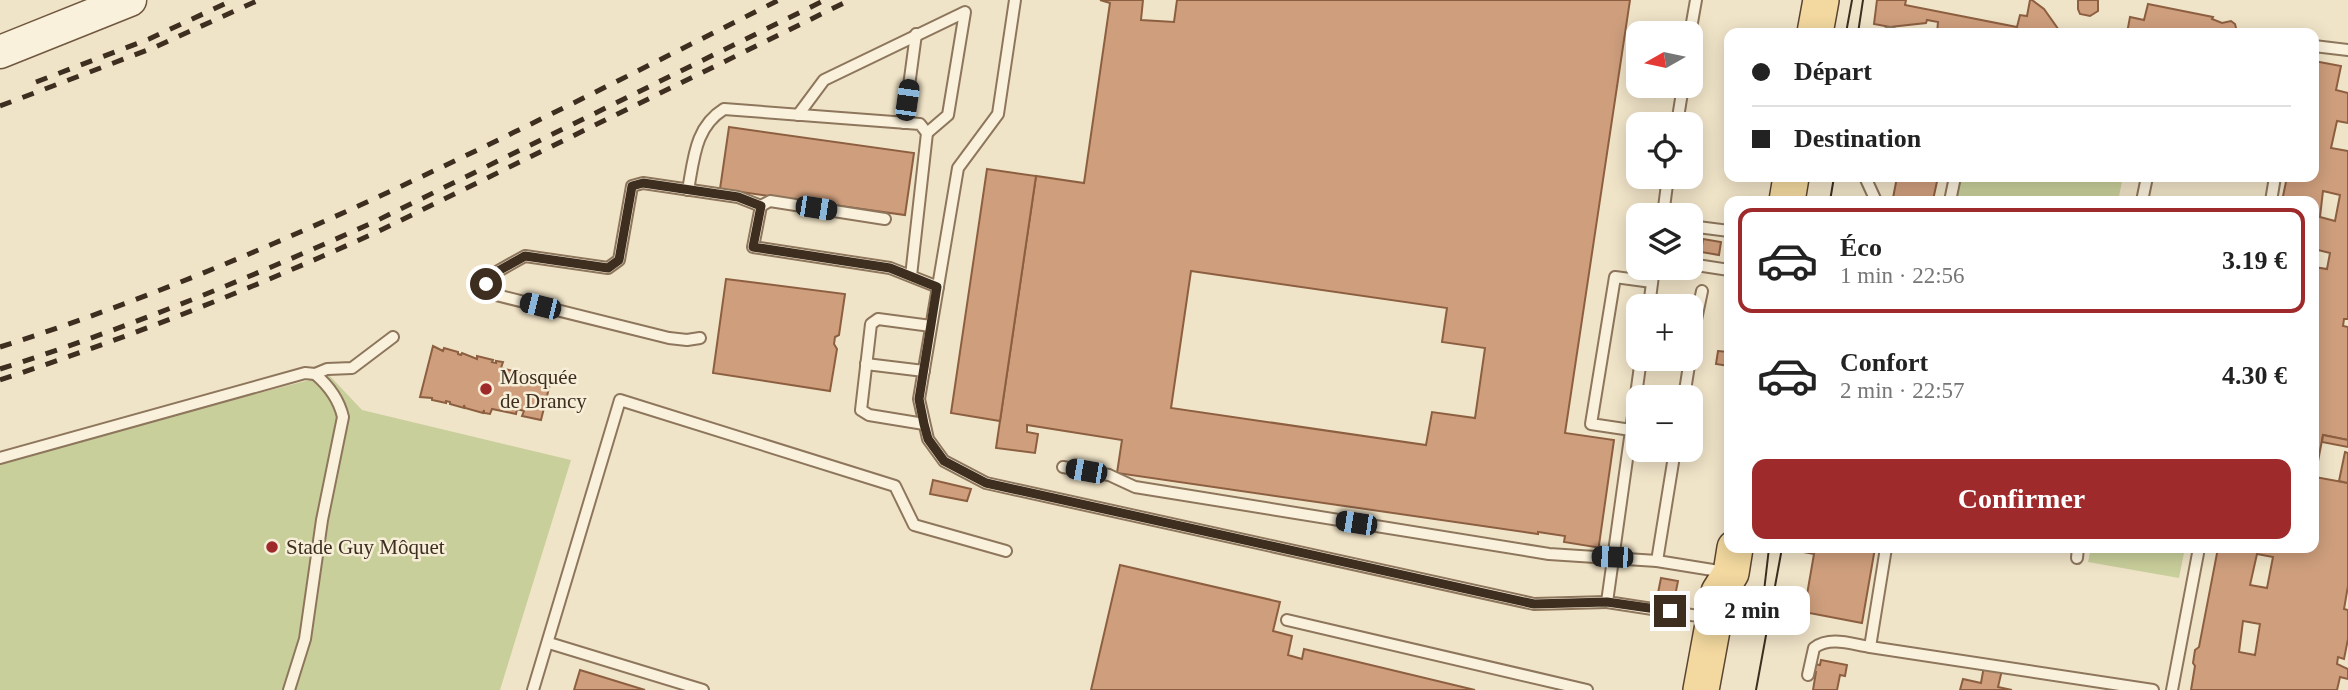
<!DOCTYPE html>
<html lang="fr">
<head>
<meta charset="utf-8">
<style>
  body { margin:0; font-family:"Times New Roman",serif; background:#f6f6f6; color:#222; height:100vh; display:flex; flex-direction:column; font-size:26px; white-space:nowrap }
  * { box-sizing:border-box; margin:0 }
  p { font-size:23px; color:#767676 }
  .icon { flex:none; width:38px; height:38px; fill:none; stroke:currentColor; stroke-width:2; stroke-linecap:round; stroke-linejoin:round }
  .map { position:relative; flex:1; overflow:hidden }
  .side { position:absolute; left:1724px; top:196px; width:595px; height:357px; display:flex; flex-direction:column; background:#fff; border-radius:14px; box-shadow:0 4px 18px #0003 }
  .side>* { flex:none }
  .guide { position:absolute; left:1724px; top:28px; width:595px; height:154px; border-radius:14px; box-shadow:0 4px 18px #0003; display:grid; align-content:center; height:154px; padding:0 28px; background:#fff }
  .needle { width:46px; rotate:261deg }
  .controls { position:absolute; left:1626px; top:21px; display:grid; gap:14px }
  .controls a { display:grid; place-items:center; width:77px; height:77px; border-radius:14px; background:#fff; box-shadow:0 4px 18px #0003; font-size:35px }
  .end { position:absolute; width:32px; height:32px; margin:-16px; border:9px solid #3d2e20; background:#fff; box-shadow:0 0 0 4px #fff }
  .from { border-radius:50% }
  .bubble { position:absolute; height:49px; border-radius:14px; background:#fff; box-shadow:0 4px 18px #0003; font-size:23px; font-weight:800; line-height:49px; text-align:center }
  .car { position:absolute; width:21px; height:42px; margin:-21px -10px; border-radius:9px; box-shadow:0 0 5px 2px #0007; background:linear-gradient(#222 24%,#8ab4d8 0 40%,#222 0 76%,#8ab4d8 0 86%,#222 0) }
  .guide b { display:flex; align-items:center; gap:24px; height:66px; font-size:26px }
  .guide b+b { border-top:2px solid #e0e0e0 }
  .guide i { width:18px; height:18px; background:#222 }
  ul { padding:12px 0 0; list-style:none }
  li { display:flex; align-items:center; gap:21px; height:105px; margin:0 14px 10px; padding:0 14px; border:4px solid transparent; border-radius:14px }
  li div { flex:1 }
  li b { display:block; font-size:26px }
  li em { font-style:normal; font-weight:800 }
  li.current { border-color:#9e2a2b }
  li>.icon { width:63px; height:63px; stroke-width:1.5 }
  .action { display:flex; gap:14px; margin-top:auto; padding:14px 28px }
  .action a { flex:1; height:80px; border-radius:14px; background:#9e2a2b; color:#fff; font-size:28px; font-weight:800; line-height:80px; text-align:center }
  .map>svg:first-child { display:block }
</style>
</head>
<body>
<div class="map">
<svg width="2348" height="690" viewBox="0 0 2348 690">
  <rect width="100%" height="100%" fill="#f0e4c8"/>
  <g fill="#c9cf9b">
    <path d="M1959,177h164l-5,24h-163z"/>
    <path d="M329,375l33,35 209,50 -71,230h-500v-231z"/>
    <path d="M2091,548h94l-6,30 -91,-16z"/>
  </g>
  <g fill="#cf9f7d" stroke="#8d5f41" stroke-width="2" fill-rule="evenodd">
    <path d="M1100,0h43l-2,20 33,2 3,-22h453l-65,433 49,7 -15,105 2,3 -37,-6 1,-6 -27,-4v2l-421,-61 5,-33 -95,-15v7l11,2 -3,19 -39,-5 40,-272 48,7 26,-180zM1191,271l256,37 -5,34 43,6 -10,70 -43,-6 -6,33 -255,-37z"/>
    <path d="M1877,0h29l-1,5 112,22 3,-12 7,1 3,-16h2l12,9 17,24h-124l1,-11 -11,-2 -1,3 -36,4 -16,-3z"/>
    <path d="M2078,0h20v11l-8,5 -10,-2 -2,-5z"/>
    <path d="M2148,4l65,13 -1,2 10,4 9,-2 4,3 2,8 -110,1 3,-16 14,3z"/>
    <path d="M2314,61l27,5 -5,24 12,3v30l-11,-2 -6,27 17,3v168h-4l-1,7 5,1v113l-25,-5 -8,42 33,6v103l-4,23 4,1v29l-4,20 -6,-2 -1,7 11,5v10l-8,-2 -3,13h-146l4,-24 -2,-3 2,-13 4,-3 19,-99h96v-207l4,-27 -4,-1v-46l13,2 3,-16 -16,-4v-48h-32l5,-24h27zM2323,191l17,4 -5,26 -15,-4zM2257,554l16,3 -6,31 -17,-3zM2243,621l17,3 -5,31 -16,-3z"/>
    <path d="M729,127l185,26 -9,62 -185,-26z"/>
    <path d="M987,169l49,7 -36,245 -49,-8z"/>
    <path d="M1897,177h41l-5,23 -27,1 -13,-3z"/>
    <path d="M1703,239l18,3 -2,13 -18,-3z"/>
    <path d="M726,279l119,15 -6,41 -4,2 -1,7 3,5 -7,42 -117,-18z"/>
    <path d="M433,346l10,5 1,-3 14,4v2l3,1 1,-2 15,6v-3l16,4 -1,2 4,1v-2l7,1 -2,6 25,6 -2,5 7,2 1,-6 19,5 -10,40 -19,-4 2,-5 -7,-2 -1,5 -24,-5 -2,5 -6,-1v-3l-1,3 -18,-5 -1,-3v3l-14,-4v-2l-4,-1v2l-14,-3v-2l-12,-1z"/>
    <path d="M1718,351l11,1 -4,9 4,1v4l-13,-2z"/>
    <path d="M2323,435l25,5v7l-26,-5z"/>
    <path d="M2345,452l3,1v30l-9,-2z"/>
    <path d="M933,480l38,9 -4,12 -37,-7z"/>
    <path d="M1799,548h76l-13,75 -58,-11 10,-58 -16,-3z"/>
    <path d="M1120,565l160,37 -7,29 19,5 -4,19 14,4 2,-10 171,41h-384z"/>
    <path d="M1661,578l17,3 -3,15 -17,-3z"/>
    <path d="M1821,660l26,5 -2,11 -5,-1 -3,15h-24l3,-18 -3,-1 1,-7 6,1z"/>
    <path d="M1984,666l18,4 -4,17 14,3h-52l3,-11 18,4z"/>
    <path d="M580,670l65,20h-71z"/>
  </g>
  <g fill="none" stroke-linecap="round" stroke-linejoin="round">
    <defs>
      <g id="lane">
        <path d="M1015,0l-17,114 -40,54 -39,231 9,40 16,22 42,22 548,121 73,-2"/>
        <path d="M1889,33h2"/>
        <path d="M1690,34l6,-34"/>
        <path d="M2314,46l34,4"/>
        <path d="M798,115l26,-35 141,-68 -17,103 -21,18"/>
        <path d="M904,123l12,-89"/>
        <path d="M1677,124l6,-38"/>
        <path d="M1865,177l11,24"/>
        <path d="M688,190c6,-32 7,-63 36,-81l196,15 7,9 -16,143"/>
        <path d="M1950,201l5,-24"/>
        <path d="M2142,201l5,-24"/>
        <path d="M2271,201l4,-24"/>
        <path d="M1663,215l5,-38"/>
        <path d="M885,219l-115,-18 -9,5 -8,41 137,21 48,19"/>
        <path d="M1690,226l39,5"/>
        <path d="M1690,264l39,6"/>
        <path d="M1649,306l5,-38"/>
        <path d="M700,338l-13,2 -18,-2 -181,-45 -2,-9 5,-9 34,-19 83,12 11,-8 13,-74 11,-3 95,14 23,9"/>
        <path d="M1690,348l12,-57"/>
        <path d="M1641,359l-34,243 104,16"/>
        <path d="M866,364l58,7"/>
        <path d="M1684,397l6,-38"/>
        <path d="M924,424l-55,-9 -8,-5 10,-86 7,-5 53,7"/>
        <path d="M1631,430l-40,-6 24,-147 37,5"/>
        <path d="M0,458l305,-85 10,1 12,-5 25,-1 41,-31"/>
        <path d="M1063,467l46,8 26,12 414,67 108,7 68,11"/>
        <path d="M2077,558l1,-10"/>
        <path d="M1657,561l18,-111"/>
        <path d="M1287,620l300,70"/>
        <path d="M549,643l154,47"/>
        <path d="M1870,647l283,43"/>
        <path d="M1808,675l6,-27c16,-12 37,-4 56,-1l16,-99"/>
        <path d="M289,690l16,-51 17,-119 21,-103c-4,-17 -15,-32 -28,-43"/>
        <path d="M533,690l87,-290 275,86 19,39 92,26"/>
        <path d="M2172,690l27,-142"/>
      </g>
      <path id="secondary" d="M0,52l130,-52"/>
      <g id="primary">
        <path d="M1815,33l6,-33"/>
        <path d="M1787,201l4,-24"/>
        <path d="M1701,690l18,-98 12,-19 4,-25"/>
      </g>
    </defs>
    <use href="#lane" stroke="#8d765c" stroke-width="14"/>
    <use href="#secondary" stroke="#6f573f" stroke-width="35"/>
    <use href="#primary" stroke="#5b4430" stroke-width="38"/>
    <path stroke="#8d765c" stroke-width="3.5" stroke-dasharray="5 3.5" stroke-linecap="butt" d="M1726,523l3,-18"/>
    <use href="#lane" stroke="#faf1dc" stroke-width="10"/>
    <use href="#secondary" stroke="#faf1dc" stroke-width="32"/>
    <use href="#primary" stroke="#f3d9a0" stroke-width="35"/>
    <g stroke="#3d2e20" stroke-width="2">
      <path d="M1846,33l6,-33"/>
      <path d="M1858,33l5,-33"/>
      <path d="M1830,201l4,-24"/>
      <path d="M1763,600l6,-52"/>
      <path d="M1756,690l26,-142"/>
    </g>
    <g stroke="#3d2e20" stroke-width="5" stroke-dasharray="12 12" stroke-linecap="butt">
      <path d="M36,82l113,-43 84,-39"/>
      <path d="M0,106l153,-58 106,-48"/>
      <path d="M0,347c272,-87 525,-220 779,-347"/>
      <path d="M0,369c128,-41 252,-92 374,-147l451,-222"/>
      <path d="M0,380c130,-43 254,-92 379,-149l471,-231"/>
    </g>
  </g>
  <g fill="none" stroke-linecap="round" stroke-linejoin="round">
    <path stroke="#3d2e20" stroke-width="9" d="M486,284l5,-9 34,-19 83,12 11,-8 13,-74 11,-3 95,14 23,9 -8,41 137,21 47,19 -18,112 5,25 4,15 16,22 42,22 548,121 73,-2 63,9"/>
  </g>
  <g fill="#9e2a2b" stroke="#f7eed8" stroke-width="2.5">
    <circle cx="486" cy="389" r="7"/>
    <circle cx="272" cy="547" r="7"/>
  </g>
  <g text-anchor="middle" stroke-width="5" stroke-linejoin="round" paint-order="stroke">
    <g font-size="21" fill="#3d2e20" stroke="#f7eed8" text-anchor="start">
      <text x="500" y="384">Mosquée<tspan x="500" dy="24">de Drancy</tspan></text>
      <text x="286" y="554">Stade Guy Môquet</text>
    </g>
  </g>
</svg>
<div class="controls">
<a><svg class="needle" viewBox="-14 -14 28 28"><path d="M0-13l5 13h-10z" fill="#e53935"/><path d="M0 13l5-13h-10z" fill="#767676"/></svg></a>
<a><svg class="icon" aria-label="locate" viewBox="0 0 24 24"><circle cx="12" cy="12" r="6"/><path d="M12 2v4M12 18v4M2 12h4M18 12h4"/></svg></a>
<a><svg class="icon" aria-label="layers" viewBox="0 0 24 24"><path d="M12 4l9 5-9 5-9-5zM3 14l9 5 9-5"/></svg></a>
<a>+</a>
<a>−</a>
</div>
<i class="end from" style="left:486px;top:284px"></i>
<i class="end" style="left:1670px;top:611px"></i>
<div class="bubble" style="left:1694px;top:586px;width:116px">2 min</div>
<i class="car" style="left:907px;top:100px;rotate:8deg"></i>
<i class="car" style="left:816px;top:208px;rotate:99deg"></i>
<i class="car" style="left:540px;top:306px;rotate:284deg"></i>
<i class="car" style="left:1086px;top:471px;rotate:280deg"></i>
<i class="car" style="left:1356px;top:523px;rotate:279deg"></i>
<i class="car" style="left:1612px;top:557px;rotate:272deg"></i>
<div class="guide">
<b><i class="from"></i>Départ</b>
<b><i></i>Destination</b>
</div>
<section class="side">
<ul>
<li class="current"><svg class="icon" aria-label="car" viewBox="0 0 24 24"><path d="M5 17H2v-5l4-1 3-4h7l3 4 3 1v5h-3M9 17h6M6 11h13"/><circle cx="7" cy="17" r="2"/><circle cx="17" cy="17" r="2"/></svg><div><b>Éco</b><p>1 min · 22:56</p></div><em>3.19 €</em></li>
<li><svg class="icon" aria-label="car" viewBox="0 0 24 24"><path d="M5 17H2v-5l4-1 3-4h7l3 4 3 1v5h-3M9 17h6M6 11h13"/><circle cx="7" cy="17" r="2"/><circle cx="17" cy="17" r="2"/></svg><div><b>Confort</b><p>2 min · 22:57</p></div><em>4.30 €</em></li>
</ul>
<div class="action"><a>Confirmer</a></div>
</section>
</div>
</body>
</html>
